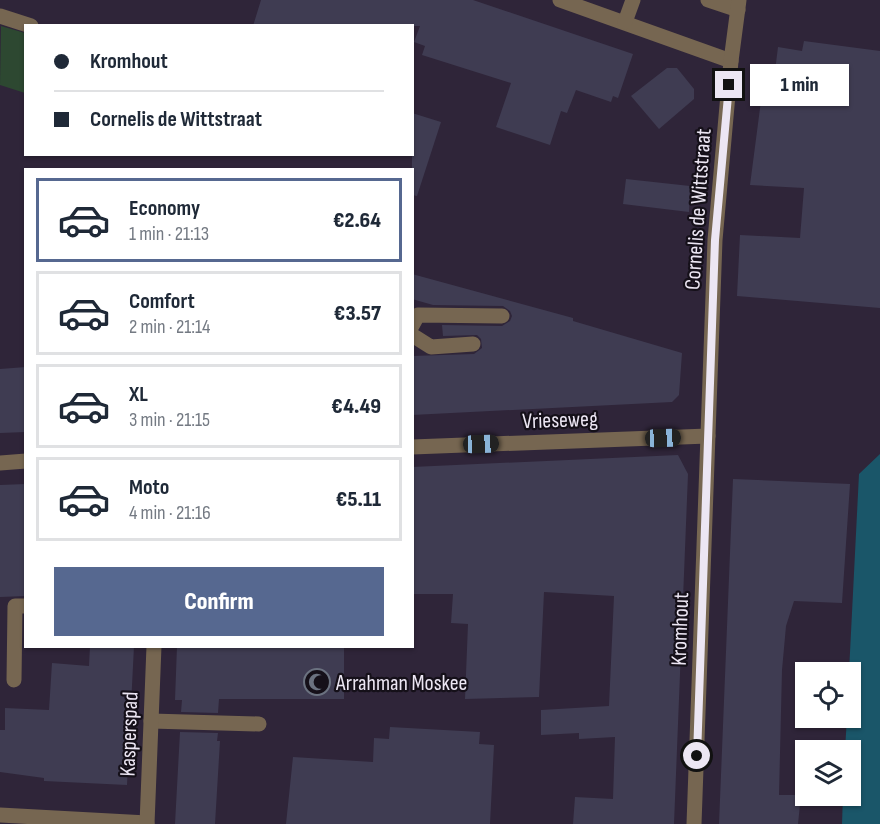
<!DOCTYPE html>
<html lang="en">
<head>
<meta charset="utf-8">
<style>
  body { margin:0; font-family:"Sofia Sans Condensed",sans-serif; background:#f2f2f3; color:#1f2937; height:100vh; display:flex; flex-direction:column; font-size:22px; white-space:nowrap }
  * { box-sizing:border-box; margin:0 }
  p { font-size:20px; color:#747a83 }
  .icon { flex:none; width:33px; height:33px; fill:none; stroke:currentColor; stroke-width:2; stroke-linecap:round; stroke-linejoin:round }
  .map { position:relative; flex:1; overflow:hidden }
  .side { position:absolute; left:24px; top:168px; width:390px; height:480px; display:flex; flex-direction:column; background:#fff; border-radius:0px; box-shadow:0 2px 4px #0004 }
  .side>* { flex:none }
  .banner { position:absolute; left:24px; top:24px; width:390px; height:132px; border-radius:0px; box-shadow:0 2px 4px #0004; display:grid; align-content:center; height:132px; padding:0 30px; background:#fff }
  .tools { position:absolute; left:795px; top:662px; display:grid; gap:12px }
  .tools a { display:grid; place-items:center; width:66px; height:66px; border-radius:0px; background:#fff; box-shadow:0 2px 4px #0004; font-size:30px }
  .end { position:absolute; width:27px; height:27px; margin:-14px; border:8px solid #ece6f3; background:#111; box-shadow:0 0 0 3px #111 }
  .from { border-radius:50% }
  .bubble { position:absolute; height:42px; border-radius:0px; background:#fff; box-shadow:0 2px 4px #0004; font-size:20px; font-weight:800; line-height:42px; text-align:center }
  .car { position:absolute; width:18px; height:36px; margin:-18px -9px; border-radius:8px; box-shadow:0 0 4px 2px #0007; background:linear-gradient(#222 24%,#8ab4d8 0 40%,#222 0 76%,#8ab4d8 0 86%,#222 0) }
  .banner b { display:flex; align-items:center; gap:21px; height:57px; font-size:22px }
  .banner b+b { border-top:2px solid #e0e1e3 }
  .banner i { width:15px; height:15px; background:#1f2937 }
  ul { padding:10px 0 0; list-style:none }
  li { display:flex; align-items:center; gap:18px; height:84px; margin:0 12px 9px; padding:0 18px; border:3px solid #e0e1e3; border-radius:0px }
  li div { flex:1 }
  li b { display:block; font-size:22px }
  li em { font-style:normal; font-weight:800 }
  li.on { border-color:#566890 }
  li>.icon { width:54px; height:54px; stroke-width:1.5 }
  .action { display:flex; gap:12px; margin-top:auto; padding:12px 30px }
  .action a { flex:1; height:69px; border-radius:0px; background:#566890; color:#fff; font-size:24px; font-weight:800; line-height:69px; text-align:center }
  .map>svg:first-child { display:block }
</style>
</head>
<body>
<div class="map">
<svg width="880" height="824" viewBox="0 0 880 824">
  <rect width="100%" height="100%" fill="#2f2539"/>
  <path fill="#2d4831" d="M1,26l24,7v60l-25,-8z"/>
  <path fill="#1a5669" d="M880,454v370h-38l1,-29h7v-45h-5l2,-33h3l-1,-45 10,-198z"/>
  <g fill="#3f3c52">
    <path d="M261,0h212l160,54 -15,44 -5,-2 -2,6 -35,-12 -9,23 -6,-2 -11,34 -54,-18 15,-44 -89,-28 3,-9 -11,-4 6,-16h-167z"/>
    <path d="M804,41l76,10v257l-143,-12 3,-61 60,3 4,-50 -54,-3 15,-115 10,1 3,-24 24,4z"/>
    <path d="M667,68h10l17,21v10l-35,30 -28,-33z"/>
    <path d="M412,113l29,9 -24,74 -5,-1z"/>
    <path d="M626,179l64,7 -1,26 -66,-8z"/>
    <path d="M412,274l161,44v3l109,32 -3,42 -7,7 -260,13v-59l62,-2 8,-6 -1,-9 -4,-4 -34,1 -1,-11 60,1 8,-5 2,-5 -2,-5 -7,-5 -70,-1 -21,-6z"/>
    <path d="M26,367v65l-26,1v-64z"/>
    <path d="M678,455l10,19 -14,350h-101l2,-27 38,2 2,-62 -36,2v-6l-38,2v-25l68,-4 5,-110 -70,-4 -5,105 -74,2 3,-75 -17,-1 2,-29h-41v-127z"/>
    <path d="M733,479l117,5 -8,119 -48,-2 -8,25 -4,44 -3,125h22l-3,29h-79z"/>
    <path d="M26,484v112l-26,1v-112z"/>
    <path d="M90,646h44l-7,139 -83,-4v-3l-44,-6v-42h5v-22l44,2 3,-47 37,3z"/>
    <path d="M177,646h167v53h-125l-1,14 -37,-1 1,-12h-7z"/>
    <path d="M390,727l90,5 -1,12 15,1 -4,79h-204l7,-67 80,5 1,-24 15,1z"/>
    <path d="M180,732l38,1 -1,8h3l-5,83h-40z"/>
  </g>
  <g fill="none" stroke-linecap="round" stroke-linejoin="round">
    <g stroke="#766651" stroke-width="15">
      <path d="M0,16l31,10"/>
      <path d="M412,326l6,-11 84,1"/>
      <path d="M412,335l19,12 42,-3"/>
      <path d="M14,680l1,-74h11"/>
      <path d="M151,721l108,3"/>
      <path d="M0,815l147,8"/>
    </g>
    <g stroke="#766651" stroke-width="15">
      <path d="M560,0l171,61"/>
      <path d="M708,0l30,10"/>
      <path d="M625,22l8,-22"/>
      <path d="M412,447l296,-11"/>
      <path d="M0,463l26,-2"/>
      <path d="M147,824l7,-178"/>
      <path d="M694,824l21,-584 16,-179 8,-61"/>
    </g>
  </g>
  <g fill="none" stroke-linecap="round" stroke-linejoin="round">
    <path stroke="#ece6f3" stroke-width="8" d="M697,756l18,-516 14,-155"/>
  </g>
  <defs>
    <symbol id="mosque-ring" viewBox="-11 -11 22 22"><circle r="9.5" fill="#151019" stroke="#6b7280" stroke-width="1.5"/><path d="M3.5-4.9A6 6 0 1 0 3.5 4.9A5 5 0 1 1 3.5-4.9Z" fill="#6b7280"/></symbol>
  </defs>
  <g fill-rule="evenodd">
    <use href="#mosque-ring" x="302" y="667" width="30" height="30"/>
  </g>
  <g text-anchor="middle" stroke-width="4.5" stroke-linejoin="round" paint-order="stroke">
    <g font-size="22" fill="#ece6f3" stroke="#151019">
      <text transform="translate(697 209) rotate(-86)" y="8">Cornelis de Wittstraat</text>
      <text transform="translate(560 419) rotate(-2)" y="8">Vrieseweg</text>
      <text transform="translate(679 629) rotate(-88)" y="8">Kromhout</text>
      <text transform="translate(128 734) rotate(-88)" y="8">Kasperspad</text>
    </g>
    <g font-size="22" fill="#ece6f3" stroke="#151019" text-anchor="start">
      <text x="336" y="690">Arrahman Moskee</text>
    </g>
  </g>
</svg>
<div class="tools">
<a><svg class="icon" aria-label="locate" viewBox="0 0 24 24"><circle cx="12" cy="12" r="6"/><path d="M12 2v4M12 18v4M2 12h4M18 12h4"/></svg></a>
<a><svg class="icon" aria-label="layers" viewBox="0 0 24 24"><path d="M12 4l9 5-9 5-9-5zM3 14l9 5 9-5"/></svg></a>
</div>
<i class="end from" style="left:697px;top:756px"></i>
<i class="end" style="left:729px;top:85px"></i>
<div class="bubble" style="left:750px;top:64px;width:99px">1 min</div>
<i class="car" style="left:663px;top:438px;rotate:88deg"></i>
<i class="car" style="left:481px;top:444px;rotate:88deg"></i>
<div class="banner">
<b><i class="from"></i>Kromhout</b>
<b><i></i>Cornelis de Wittstraat</b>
</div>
<section class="side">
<ul>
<li class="on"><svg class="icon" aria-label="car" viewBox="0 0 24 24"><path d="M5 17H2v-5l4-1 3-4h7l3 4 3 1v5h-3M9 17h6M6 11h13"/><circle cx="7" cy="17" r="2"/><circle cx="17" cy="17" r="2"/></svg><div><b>Economy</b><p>1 min · 21:13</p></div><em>€2.64</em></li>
<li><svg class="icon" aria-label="car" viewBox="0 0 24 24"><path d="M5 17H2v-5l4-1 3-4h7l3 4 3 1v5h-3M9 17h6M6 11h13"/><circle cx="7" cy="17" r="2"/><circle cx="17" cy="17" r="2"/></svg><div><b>Comfort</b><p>2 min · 21:14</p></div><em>€3.57</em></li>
<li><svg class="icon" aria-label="car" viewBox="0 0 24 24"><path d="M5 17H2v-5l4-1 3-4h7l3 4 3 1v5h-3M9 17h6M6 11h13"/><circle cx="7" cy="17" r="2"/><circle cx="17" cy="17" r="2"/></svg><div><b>XL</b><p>3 min · 21:15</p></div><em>€4.49</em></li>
<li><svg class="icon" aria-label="car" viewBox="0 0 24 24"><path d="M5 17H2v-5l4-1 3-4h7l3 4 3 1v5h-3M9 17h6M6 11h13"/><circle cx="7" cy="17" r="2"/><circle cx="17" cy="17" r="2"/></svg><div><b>Moto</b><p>4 min · 21:16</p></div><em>€5.11</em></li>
</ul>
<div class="action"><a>Confirm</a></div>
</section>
</div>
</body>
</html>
